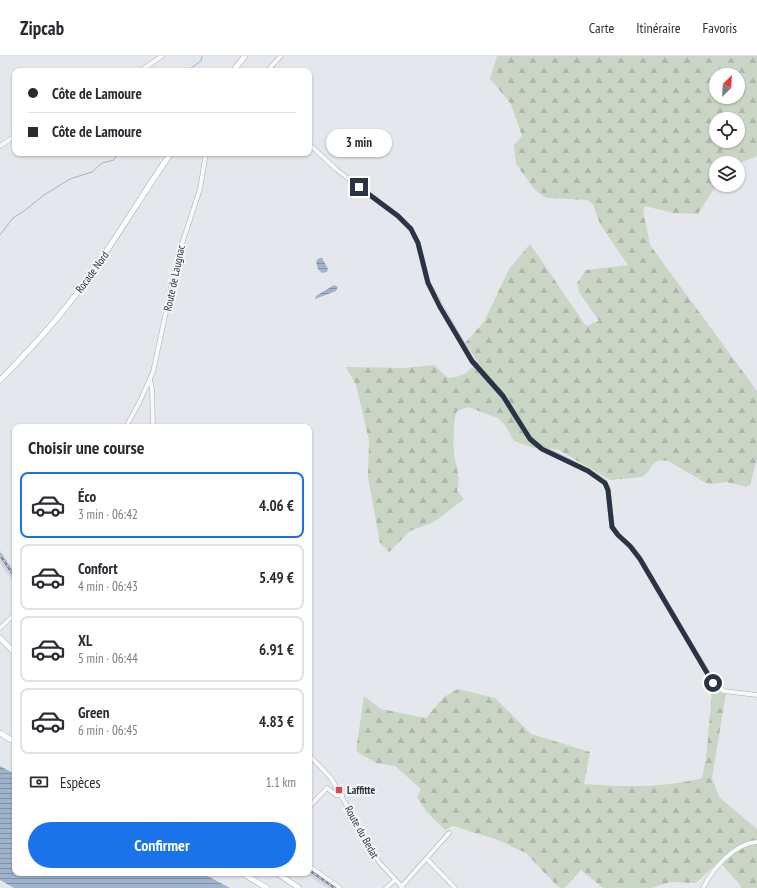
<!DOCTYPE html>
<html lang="fr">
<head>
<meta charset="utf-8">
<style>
  body { margin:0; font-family:"PT Sans Narrow",sans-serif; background:#f2f2f3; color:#2b2b33; height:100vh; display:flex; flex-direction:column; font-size:15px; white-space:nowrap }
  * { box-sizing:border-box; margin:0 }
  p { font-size:13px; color:#7c7c81 }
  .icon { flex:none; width:22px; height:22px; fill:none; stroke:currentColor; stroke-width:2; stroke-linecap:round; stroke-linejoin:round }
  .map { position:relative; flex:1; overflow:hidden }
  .side { position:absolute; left:12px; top:368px; width:300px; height:452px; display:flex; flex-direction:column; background:#fff; border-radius:8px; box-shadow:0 1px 3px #0004 }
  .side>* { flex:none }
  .guide { position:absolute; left:12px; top:12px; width:300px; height:88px; border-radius:8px; box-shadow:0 1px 3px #0004; display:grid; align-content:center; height:88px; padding:0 16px; background:#fff }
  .needle { width:26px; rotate:24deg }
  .tools { position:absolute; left:709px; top:12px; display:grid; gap:8px }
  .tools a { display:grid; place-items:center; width:36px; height:36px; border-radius:50%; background:#fff; box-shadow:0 1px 3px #0004; font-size:20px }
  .end { position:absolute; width:18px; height:18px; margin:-9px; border:5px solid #2b3445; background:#fff; box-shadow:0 0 0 2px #fff }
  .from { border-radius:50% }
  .bubble { position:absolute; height:28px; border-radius:14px; background:#fff; box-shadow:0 1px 3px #0004; font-size:13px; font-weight:600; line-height:28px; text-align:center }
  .guide b { display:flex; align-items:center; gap:14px; height:38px; font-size:15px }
  .guide b+b { border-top:1px solid #e1e1e2 }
  .guide i { width:10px; height:10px; background:#2b2b33 }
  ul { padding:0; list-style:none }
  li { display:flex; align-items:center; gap:12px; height:66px; margin:0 8px 6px; padding:0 8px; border:2px solid #e1e1e2; border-radius:8px }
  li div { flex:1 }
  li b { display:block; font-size:15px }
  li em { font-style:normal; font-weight:600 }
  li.active { border-color:#1a73e8 }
  li>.icon { width:36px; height:36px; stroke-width:1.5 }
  h2 { padding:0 16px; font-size:18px; line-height:48px }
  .pay { display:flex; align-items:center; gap:10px; height:44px; padding:0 16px; font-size:15px }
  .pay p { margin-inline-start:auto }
  .cta { display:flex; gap:8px; margin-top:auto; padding:8px 16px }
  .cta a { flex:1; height:46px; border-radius:24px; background:#1a73e8; color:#fff; font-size:16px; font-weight:600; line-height:46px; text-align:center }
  header { display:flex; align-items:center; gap:24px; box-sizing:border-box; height:56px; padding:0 20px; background:#fff; border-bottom:1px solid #e1e1e2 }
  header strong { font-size:19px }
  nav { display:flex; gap:22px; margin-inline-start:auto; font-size:14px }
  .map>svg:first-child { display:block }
</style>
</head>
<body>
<header>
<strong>Zipcab</strong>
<nav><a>Carte</a><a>Itinéraire</a><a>Favoris</a></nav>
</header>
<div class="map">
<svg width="757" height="832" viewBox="0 0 757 832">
  <defs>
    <pattern id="forest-firs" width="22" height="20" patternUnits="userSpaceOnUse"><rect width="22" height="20" fill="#c9d6c5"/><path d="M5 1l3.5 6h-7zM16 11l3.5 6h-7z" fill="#adb8ab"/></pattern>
    <pattern id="water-rules" width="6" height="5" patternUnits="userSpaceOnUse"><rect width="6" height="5" fill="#9fb4cc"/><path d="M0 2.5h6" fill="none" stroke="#8293a7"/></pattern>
  </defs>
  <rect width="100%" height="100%" fill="#e4e7ec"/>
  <g fill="#d2d6de">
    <path d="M0,494l15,22v13l-15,-22z"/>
    <path d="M309,813l10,6 19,13h-11l-7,-5 -15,-10h4z"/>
  </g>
  <g fill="url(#forest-firs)" fill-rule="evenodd">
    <path d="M497,0h260v100l-19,8 -22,-1v22l-18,29 -24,-1 -29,-7 -2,4 7,35 107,146v68l-7,26 -4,2 -19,-5 -15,2 -6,-1 -38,-22c-18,-3 -15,9 -26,16l-32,3 -51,-30 -10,-2h-16l-19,-7 -9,-16 -7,-7 -30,-11 -11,4c-4,9 -4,32 -3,43 2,13 7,23 3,37l7,8 -30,23 -24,9 -21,21 -9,-9 -12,-66 1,-37 -13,-55 -10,-18 58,1 30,-3 14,13c14,-1 21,-5 29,-17l-12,-18 19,-21 25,-53 21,-25 56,82 13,-5 -20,-29 -2,-9 9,-13 42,-5 -28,-41 -7,-20 -6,-4 -41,-2 -11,-8 -19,-26 -2,-19 8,-9 -11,-32 -21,-25zM716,19h22v22h-22zM716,63h22v22h-22z"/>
    <path d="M458,633l37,9 36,36 59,18 -6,32c39,3 81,4 118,-6l4,-19 6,-67 14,1 -14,85 7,19 38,32v59h-16v-2l-22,-25 -23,22 -25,-1 -20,6h-48l-22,-18 -15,17 -5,1 -4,-2 -31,-33 -28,-13 -45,-14 -8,4 -19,-19 -9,-14 4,-8 -26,-23 -19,-3 -20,-12 8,-55 17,13 45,9 18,-21z"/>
  </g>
  <g fill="url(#water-rules)">
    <path d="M322,202l6,11 -1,3 -5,1 -4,-4 -2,-7 2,-3z"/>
    <path d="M334,229l4,2 -2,4 -21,8 1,-3z"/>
    <path d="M0,710l15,8v99h187l28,15h-216l-14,-8z"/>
  </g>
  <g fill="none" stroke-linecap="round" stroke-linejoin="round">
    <g stroke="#9fb4cc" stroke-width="1">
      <path d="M187,15l14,-10 1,-5"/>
      <path d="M0,179l13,-17 11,-7 20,-16 26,-16 22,-7 10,-9 12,-3 4,-7"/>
    </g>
    <defs>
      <g id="minor">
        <path d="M140,15l22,-15"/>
        <path d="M267,15l14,-15"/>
        <path d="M309,88l28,26 61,46 13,13 7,14 10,40 44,78 31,35 21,35 11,13 53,27 16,10 4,9 4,37 6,8 14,13 8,11 74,125 10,7 33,4"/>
        <path d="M0,90l15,-10"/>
        <path d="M150,324l2,9 1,38"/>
        <path d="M126,371l14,-26 13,-29 25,-116 22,-67 6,-36"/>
        <path d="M0,572l15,-14"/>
        <path d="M309,699l22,23 48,84 24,26"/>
        <path d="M309,751l18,-19 9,7h6"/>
        <path d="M427,803l28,29"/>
        <path d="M309,810l31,22"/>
        <path d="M401,831l48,-54"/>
        <path d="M386,832l9,-8"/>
        <path d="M703,832c9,-19 32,-45 54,-46"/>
      </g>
      <g id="major">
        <path d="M233,15l12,-15"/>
        <path d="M0,324c31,-31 61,-64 86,-99 30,-42 56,-86 85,-128"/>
        <path d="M0,582l15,15"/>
        <path d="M0,677l15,9"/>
        <path d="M242,817l25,15"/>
        <path d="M277,817l22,15"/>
      </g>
    </defs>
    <use href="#minor" stroke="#a9aeb7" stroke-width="5"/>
    <use href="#major" stroke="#a3abb8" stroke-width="6"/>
    <use href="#minor" stroke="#f7f8fa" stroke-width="4"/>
    <use href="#major" stroke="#fff" stroke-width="5"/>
    <defs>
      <g id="rail">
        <path d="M0,499l15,22"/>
        <path d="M309,814l26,18"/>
      </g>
    </defs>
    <use href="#rail" stroke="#7d8696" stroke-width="2.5"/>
    <use href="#rail" stroke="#f4f6f9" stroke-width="1" stroke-dasharray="3" stroke-linecap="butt"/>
  </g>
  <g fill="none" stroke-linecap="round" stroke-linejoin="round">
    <path stroke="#2b3445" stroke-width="5" d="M359,131l39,29 13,13 7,14 10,40 12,24 32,54 31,35 27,43 12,10 46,22 17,12 3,7 4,37 6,8 12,11 10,13 73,124"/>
  </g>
  <rect fill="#d1495b" stroke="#f4f6f9" stroke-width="1.5" x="335" y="730" width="8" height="8" rx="2"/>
  <g text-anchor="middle" stroke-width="4" stroke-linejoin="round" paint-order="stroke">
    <g font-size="11" fill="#2b3445" stroke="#f4f6f9">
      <text transform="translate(92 216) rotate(-54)" y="4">Rocade Nord</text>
      <text transform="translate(174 222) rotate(-78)" y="4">Route de Laugnac</text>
      <text transform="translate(362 776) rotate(61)" y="4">Route du Bedat</text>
    </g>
    <g font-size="11" font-weight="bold" fill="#2b3445" stroke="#f4f6f9" text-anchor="start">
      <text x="347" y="738">Laffitte</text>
    </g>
  </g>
</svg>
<div class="tools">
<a><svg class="needle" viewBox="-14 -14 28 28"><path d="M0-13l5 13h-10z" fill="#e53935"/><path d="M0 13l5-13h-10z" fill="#7c7c81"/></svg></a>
<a><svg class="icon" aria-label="locate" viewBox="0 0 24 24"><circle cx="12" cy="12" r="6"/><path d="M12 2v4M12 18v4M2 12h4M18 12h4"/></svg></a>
<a><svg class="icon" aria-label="layers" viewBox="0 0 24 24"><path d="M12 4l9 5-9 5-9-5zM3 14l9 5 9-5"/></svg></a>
</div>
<i class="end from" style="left:713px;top:627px"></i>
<i class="end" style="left:359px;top:131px"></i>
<div class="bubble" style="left:326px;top:73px;width:66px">3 min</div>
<div class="guide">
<b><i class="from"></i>Côte de Lamoure</b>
<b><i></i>Côte de Lamoure</b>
</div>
<section class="side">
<h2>Choisir une course</h2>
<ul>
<li class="active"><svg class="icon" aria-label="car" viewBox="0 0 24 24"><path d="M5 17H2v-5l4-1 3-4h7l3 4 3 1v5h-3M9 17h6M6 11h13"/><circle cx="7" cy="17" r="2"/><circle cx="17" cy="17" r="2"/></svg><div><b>Éco</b><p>3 min · 06:42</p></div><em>4.06 €</em></li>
<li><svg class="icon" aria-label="car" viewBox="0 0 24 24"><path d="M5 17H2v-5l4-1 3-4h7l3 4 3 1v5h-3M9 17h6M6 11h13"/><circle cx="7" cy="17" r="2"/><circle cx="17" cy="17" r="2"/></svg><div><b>Confort</b><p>4 min · 06:43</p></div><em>5.49 €</em></li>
<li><svg class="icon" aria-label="car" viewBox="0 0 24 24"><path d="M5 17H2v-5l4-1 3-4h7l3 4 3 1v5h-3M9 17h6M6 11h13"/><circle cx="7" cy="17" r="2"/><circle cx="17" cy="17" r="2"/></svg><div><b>XL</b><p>5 min · 06:44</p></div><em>6.91 €</em></li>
<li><svg class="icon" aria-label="car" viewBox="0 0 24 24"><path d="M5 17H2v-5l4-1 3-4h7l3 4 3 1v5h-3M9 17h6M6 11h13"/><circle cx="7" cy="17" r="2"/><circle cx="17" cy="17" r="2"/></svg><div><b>Green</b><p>6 min · 06:45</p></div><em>4.83 €</em></li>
</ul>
<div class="pay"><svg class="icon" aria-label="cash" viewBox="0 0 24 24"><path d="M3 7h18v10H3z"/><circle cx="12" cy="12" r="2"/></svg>Espèces<p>1.1 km</p></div>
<div class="cta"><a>Confirmer</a></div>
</section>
</div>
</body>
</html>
